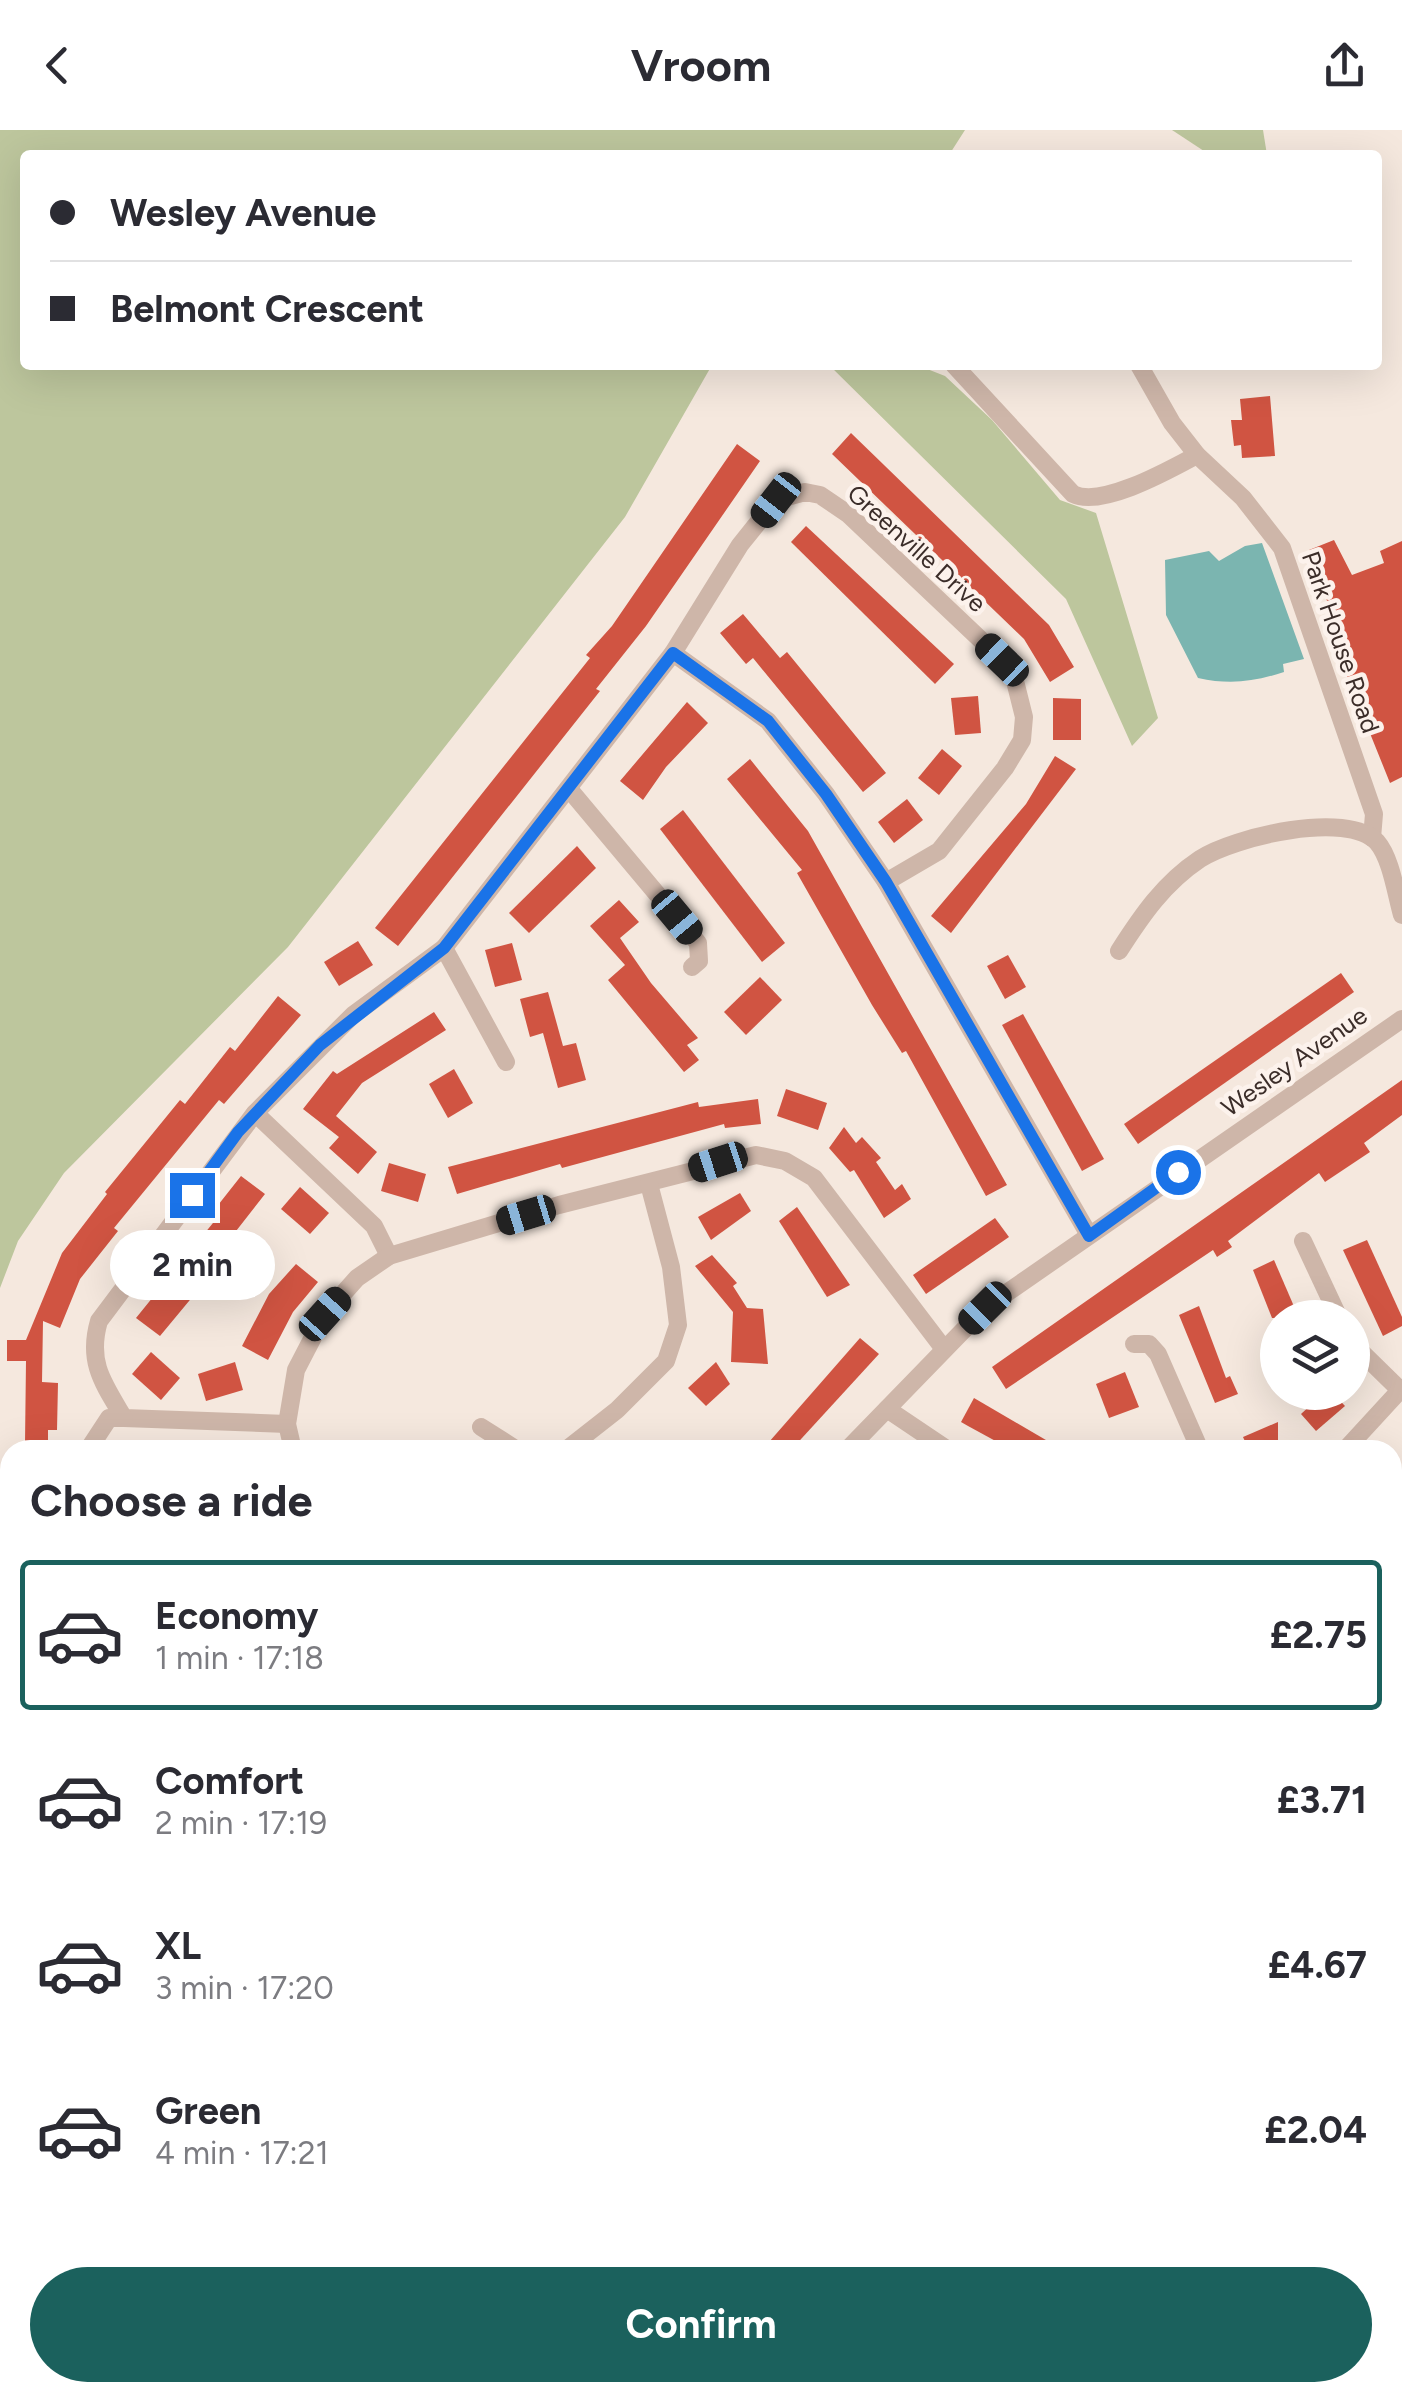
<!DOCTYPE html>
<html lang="en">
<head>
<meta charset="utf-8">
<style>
  body { margin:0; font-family:Figtree,sans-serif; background:#f7f7f7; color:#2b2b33; height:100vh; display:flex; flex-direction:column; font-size:38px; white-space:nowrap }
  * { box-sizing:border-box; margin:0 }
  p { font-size:32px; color:#7c7c81 }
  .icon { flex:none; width:55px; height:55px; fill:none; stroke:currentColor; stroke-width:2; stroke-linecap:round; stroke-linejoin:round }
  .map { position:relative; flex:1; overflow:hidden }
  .side { position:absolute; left:0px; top:1310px; width:1402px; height:962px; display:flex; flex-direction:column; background:#fff; border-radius:30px 30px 0 0; box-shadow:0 10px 40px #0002 }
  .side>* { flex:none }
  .guide { position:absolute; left:20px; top:20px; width:1362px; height:220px; border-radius:10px; box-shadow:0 10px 40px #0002; display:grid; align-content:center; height:220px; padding:0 30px; background:#fff }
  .buttons { position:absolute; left:1260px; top:1170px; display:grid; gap:20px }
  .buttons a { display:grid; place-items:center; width:110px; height:110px; border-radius:50%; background:#fff; box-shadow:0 10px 40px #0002; font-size:50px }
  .end { position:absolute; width:45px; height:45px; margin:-22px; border:12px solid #1a73e8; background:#fff; box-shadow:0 0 0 5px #fff }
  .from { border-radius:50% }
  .bubble { position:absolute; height:70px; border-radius:35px; background:#fff; box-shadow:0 10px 40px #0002; font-size:32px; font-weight:700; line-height:70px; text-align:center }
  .car { position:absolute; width:30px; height:60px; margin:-30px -15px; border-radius:12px; box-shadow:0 0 8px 2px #0007; background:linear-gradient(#222 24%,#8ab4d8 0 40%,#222 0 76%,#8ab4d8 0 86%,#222 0) }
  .guide b { display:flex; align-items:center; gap:35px; height:95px; font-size:38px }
  .guide b+b { border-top:2px solid #e1e1e2 }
  .guide i { width:25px; height:25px; background:#2b2b33 }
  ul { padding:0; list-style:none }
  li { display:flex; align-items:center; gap:30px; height:150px; margin:0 20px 15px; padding:0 10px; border:5px solid transparent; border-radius:10px }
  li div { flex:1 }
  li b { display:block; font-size:38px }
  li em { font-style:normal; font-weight:700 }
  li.selected { border-color:#1b615d }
  li>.icon { width:90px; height:90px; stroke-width:1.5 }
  h2 { padding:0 30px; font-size:45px; line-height:120px }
  .cta { display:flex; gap:20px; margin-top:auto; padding:20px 30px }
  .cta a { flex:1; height:115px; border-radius:60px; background:#1b615d; color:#fff; font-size:40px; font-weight:700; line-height:115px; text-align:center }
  header { display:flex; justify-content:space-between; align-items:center; height:130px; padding:0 30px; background:#fff; font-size:45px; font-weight:700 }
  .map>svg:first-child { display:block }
</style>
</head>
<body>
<header><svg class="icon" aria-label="back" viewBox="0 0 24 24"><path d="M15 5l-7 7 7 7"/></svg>Vroom<svg class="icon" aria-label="share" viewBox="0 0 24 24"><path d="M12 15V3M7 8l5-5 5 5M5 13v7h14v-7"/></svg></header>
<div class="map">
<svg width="1402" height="2272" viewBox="0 0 1402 2272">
  <rect width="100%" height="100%" fill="#f5e8de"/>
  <g fill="#bdc69d">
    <path d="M0,0h965l-16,25h-924v210h687l-87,152 -337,430 -224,226 -46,68 -18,47z"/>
    <path d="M1172,0h91l4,25h-57z"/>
    <path d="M829,235h88l28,11 47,44 68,80 36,13 62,205 -26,28 -66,-147z"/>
    <path d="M0,1935l10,6v67l-10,8z"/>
    <path d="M1393,2244l9,7v21h-774l-3,-9 767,-1z"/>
  </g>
  <path fill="#7bb5b0" d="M1262,413l42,116 -21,5 1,8c-31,10 -54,13 -86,6l-32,-63 -1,-55 44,-9 10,10 26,-15z"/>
  <g fill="#d05442">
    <path d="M1270,266l5,60 -33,2 -1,-13 -7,1 -3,-26h11l-2,-21z"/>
    <path d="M851,303l198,192 25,42 -24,15 -26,-43 -192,-185z"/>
    <path d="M737,314l23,17 -114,165 -50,63 4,2 -202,255 -23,-18 215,-270 -4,-3 26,-29z"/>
    <path d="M806,396l148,138 -19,20 -144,-142z"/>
    <path d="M1334,410l18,35 32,-12 -4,-12 22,-10v236l-12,6 -66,-164 8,-4 -23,-65z"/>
    <path d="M743,484l37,44 7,-6 99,121 -23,19 -110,-134 -7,6 -26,-31z"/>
    <path d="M978,566l3,37 -26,2 -4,-37z"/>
    <path d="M1053,568l28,1v41h-28z"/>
    <path d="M687,572l21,21 -42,44 -23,33 -23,-19z"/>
    <path d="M942,619l20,17 -23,29 -21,-17z"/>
    <path d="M1055,626l21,13 -125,164 -20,-17 95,-112z"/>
    <path d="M750,629l58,72 199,354 -21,11 -80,-145 -4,2 -30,-48 -75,-132 5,-3 -75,-91z"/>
    <path d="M907,669l16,21 -29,23 -16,-21z"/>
    <path d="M683,680l102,133 -23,19 -102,-133z"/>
    <path d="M577,716l19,22 -67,65 -20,-20z"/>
    <path d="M619,770l20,22 -19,16 31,45 47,55 -11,7 12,15 -15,12 -76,-92 17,-15 -35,-39z"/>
    <path d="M358,811l15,24 -34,21 -15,-24z"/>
    <path d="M512,813l10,37 -27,7 -10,-37z"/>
    <path d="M1008,825l18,32 -21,12 -18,-33z"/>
    <path d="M1341,843l13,19 -216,152 -14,-20z"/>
    <path d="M760,847l22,23 -36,35 -22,-23z"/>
    <path d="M548,862l15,54 13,-3 10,37 -28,8 -15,-55 -13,4 -10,-38z"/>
    <path d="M278,866l23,19 -77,89 -5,-4 -105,128 4,3 -38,48 -20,49 -17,-7 -1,61 16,1 -1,47h-9v13h-23l1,-82h-19v-21h19l36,-87 45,-59 -2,-2 75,-92 5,4 45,-57 5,4z"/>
    <path d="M434,882l12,18 -84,53 -26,33 41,36 -19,22 -29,-26 10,-11 -36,-28 30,-38 4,3z"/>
    <path d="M1023,884l81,145 -22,12 -80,-146z"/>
    <path d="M454,939l19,34 -25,15 -19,-34z"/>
    <path d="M1402,950v35l-38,28 6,9 -45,30 -6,-9 -91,68 4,6 -15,10 -4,-7 -207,139 -14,-22z"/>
    <path d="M786,959l41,14 -9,27 -41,-14z"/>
    <path d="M758,969l3,25 -36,4 -1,-4 -162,44 -2,-4 -103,30 -9,-27 250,-65 1,5z"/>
    <path d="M844,997l12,16 6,-6 19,21 -5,4 19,28 7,-6 9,15 -27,19 -30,-48 -4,2 -21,-24z"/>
    <path d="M389,1033l37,11 -8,28 -37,-11z"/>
    <path d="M241,1046l24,18 -43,55 6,5 -68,82 -24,-18 81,-100 -6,-4z"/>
    <path d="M300,1057l29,26 -19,21 -29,-25z"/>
    <path d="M740,1063l11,18 -40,29 -13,-23z"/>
    <path d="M797,1077l53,78 -23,12 -48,-76z"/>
    <path d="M995,1088l14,19 -83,57 -13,-19z"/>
    <path d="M1367,1110l35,77v9l-19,10 -40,-86z"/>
    <path d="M712,1125l25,28 -4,3 14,22 16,1 5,55 -37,-2 2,-50 -38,-46z"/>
    <path d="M1274,1130l25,58h-27l-19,-48z"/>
    <path d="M296,1134l22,18 -25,30 -25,48 -26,-14 27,-52z"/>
    <path d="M1199,1176l27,72 4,-2 8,18 -23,9 -36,-88z"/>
    <path d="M860,1208l19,16 -88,96h-29z"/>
    <path d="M151,1222l29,26 -19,22 -29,-26z"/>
    <path d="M235,1232l8,28 -37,11 -8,-27z"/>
    <path d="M716,1232l14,22 -24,22 -18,-18z"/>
    <path d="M1125,1242l14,35 -30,11 -13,-34z"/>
    <path d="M1325,1262h7l13,14 -29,25 -15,-17z"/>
    <path d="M974,1268l89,52h-51l-44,-24 -7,-4z"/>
    <path d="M1278,1292v28h-29l-6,-13z"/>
  </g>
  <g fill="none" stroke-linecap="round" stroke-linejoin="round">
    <g stroke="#ceb6a9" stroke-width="18">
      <path d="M954,235l119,129c29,14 96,-24 124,-39"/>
      <path d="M1139,235l33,58 25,32 46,43 39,50 92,266 -2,24"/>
      <path d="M673,523l95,68 58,73 60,88 203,353"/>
      <path d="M569,659l129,154 1,18 -7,6"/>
      <path d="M444,818l62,114"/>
      <path d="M1119,821c23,-36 45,-68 81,-92 34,-22 147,-49 177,-17 14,16 19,52 25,73"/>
      <path d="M255,983l98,-98 91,-67 229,-295 67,-108 36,-45 29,-8 15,3 28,19 153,145 13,18 10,40 -2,23 -17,28 -66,83 -53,31"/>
      <path d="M1303,1111l36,77"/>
      <path d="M1352,1213l48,47"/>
      <path d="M1134,1214h15l9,10 42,96"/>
      <path d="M887,1279l61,41"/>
      <path d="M287,1294l-163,-6c-21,-35 -37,-56 -25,-97l156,-208 119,113 15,30"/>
      <path d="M481,1297l36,23"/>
      <path d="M88,1320l21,-32h15"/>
      <path d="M293,1320l-6,-26 9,-54 29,-56 32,-36 32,-22 170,-51 197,-50 29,6 29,17 130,171"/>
      <path d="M566,1320l51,-40 49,-49 12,-36 -7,-58 -22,-83"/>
      <path d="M847,1320l138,-142 417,-289"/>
      <path d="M1345,1320l57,-62"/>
      <path d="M0,1509l10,-22"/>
      <path d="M1392,1545l10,-3"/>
      <path d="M0,1916l10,6"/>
      <path d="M1402,2087c-13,17 -9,37 0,55"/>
      <path d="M232,2262l3,10"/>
    </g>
    <g stroke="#a3847a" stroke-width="25">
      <path d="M1392,1660h10"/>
      <path d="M0,2046l10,-8"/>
    </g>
  </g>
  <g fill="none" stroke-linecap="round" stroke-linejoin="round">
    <path stroke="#1a73e8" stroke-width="12" d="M192,1065l46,-63 82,-87 124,-97 229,-295 95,68 58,73 60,88 203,354 89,-64"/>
  </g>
  <g text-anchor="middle" stroke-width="9" stroke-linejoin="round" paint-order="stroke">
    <g font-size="25" fill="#3b2d29" stroke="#fcf2ec">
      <text transform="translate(917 418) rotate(42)" y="9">Greenville Drive</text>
      <text transform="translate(1341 512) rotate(71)" y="9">Park House Road</text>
      <text transform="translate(1294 931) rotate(-35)" y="9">Wesley Avenue</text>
    </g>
  </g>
</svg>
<div class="buttons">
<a><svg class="icon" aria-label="layers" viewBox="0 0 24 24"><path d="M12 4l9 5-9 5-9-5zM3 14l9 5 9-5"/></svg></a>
</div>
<i class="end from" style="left:1178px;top:1042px"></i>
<i class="end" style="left:192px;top:1065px"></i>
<div class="bubble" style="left:110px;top:1100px;width:165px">2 min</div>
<i class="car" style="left:776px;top:370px;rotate:218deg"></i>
<i class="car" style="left:1002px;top:530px;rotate:314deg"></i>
<i class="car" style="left:677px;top:787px;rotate:140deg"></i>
<i class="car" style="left:718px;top:1032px;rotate:252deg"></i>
<i class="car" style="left:526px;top:1085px;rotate:253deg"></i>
<i class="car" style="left:985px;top:1178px;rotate:225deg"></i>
<i class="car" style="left:325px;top:1184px;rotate:42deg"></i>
<div class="guide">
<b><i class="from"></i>Wesley Avenue</b>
<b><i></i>Belmont Crescent</b>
</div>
<section class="side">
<h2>Choose a ride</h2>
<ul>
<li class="selected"><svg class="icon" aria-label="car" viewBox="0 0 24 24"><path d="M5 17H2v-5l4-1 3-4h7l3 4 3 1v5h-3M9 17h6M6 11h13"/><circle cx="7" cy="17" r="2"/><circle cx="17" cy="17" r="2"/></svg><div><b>Economy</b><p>1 min · 17:18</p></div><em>£2.75</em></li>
<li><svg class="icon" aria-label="car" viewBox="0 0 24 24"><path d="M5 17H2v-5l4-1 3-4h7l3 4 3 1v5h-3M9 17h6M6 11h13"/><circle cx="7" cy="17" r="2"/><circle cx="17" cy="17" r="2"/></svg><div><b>Comfort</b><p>2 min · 17:19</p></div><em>£3.71</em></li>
<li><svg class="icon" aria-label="car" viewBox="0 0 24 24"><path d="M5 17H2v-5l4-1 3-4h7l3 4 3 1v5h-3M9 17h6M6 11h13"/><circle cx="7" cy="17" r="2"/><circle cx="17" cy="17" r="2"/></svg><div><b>XL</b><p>3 min · 17:20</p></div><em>£4.67</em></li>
<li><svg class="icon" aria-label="car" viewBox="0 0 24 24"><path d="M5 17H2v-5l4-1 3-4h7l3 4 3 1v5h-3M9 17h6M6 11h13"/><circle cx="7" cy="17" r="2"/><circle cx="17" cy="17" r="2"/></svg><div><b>Green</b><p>4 min · 17:21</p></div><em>£2.04</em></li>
</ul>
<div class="cta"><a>Confirm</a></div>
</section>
</div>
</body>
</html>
